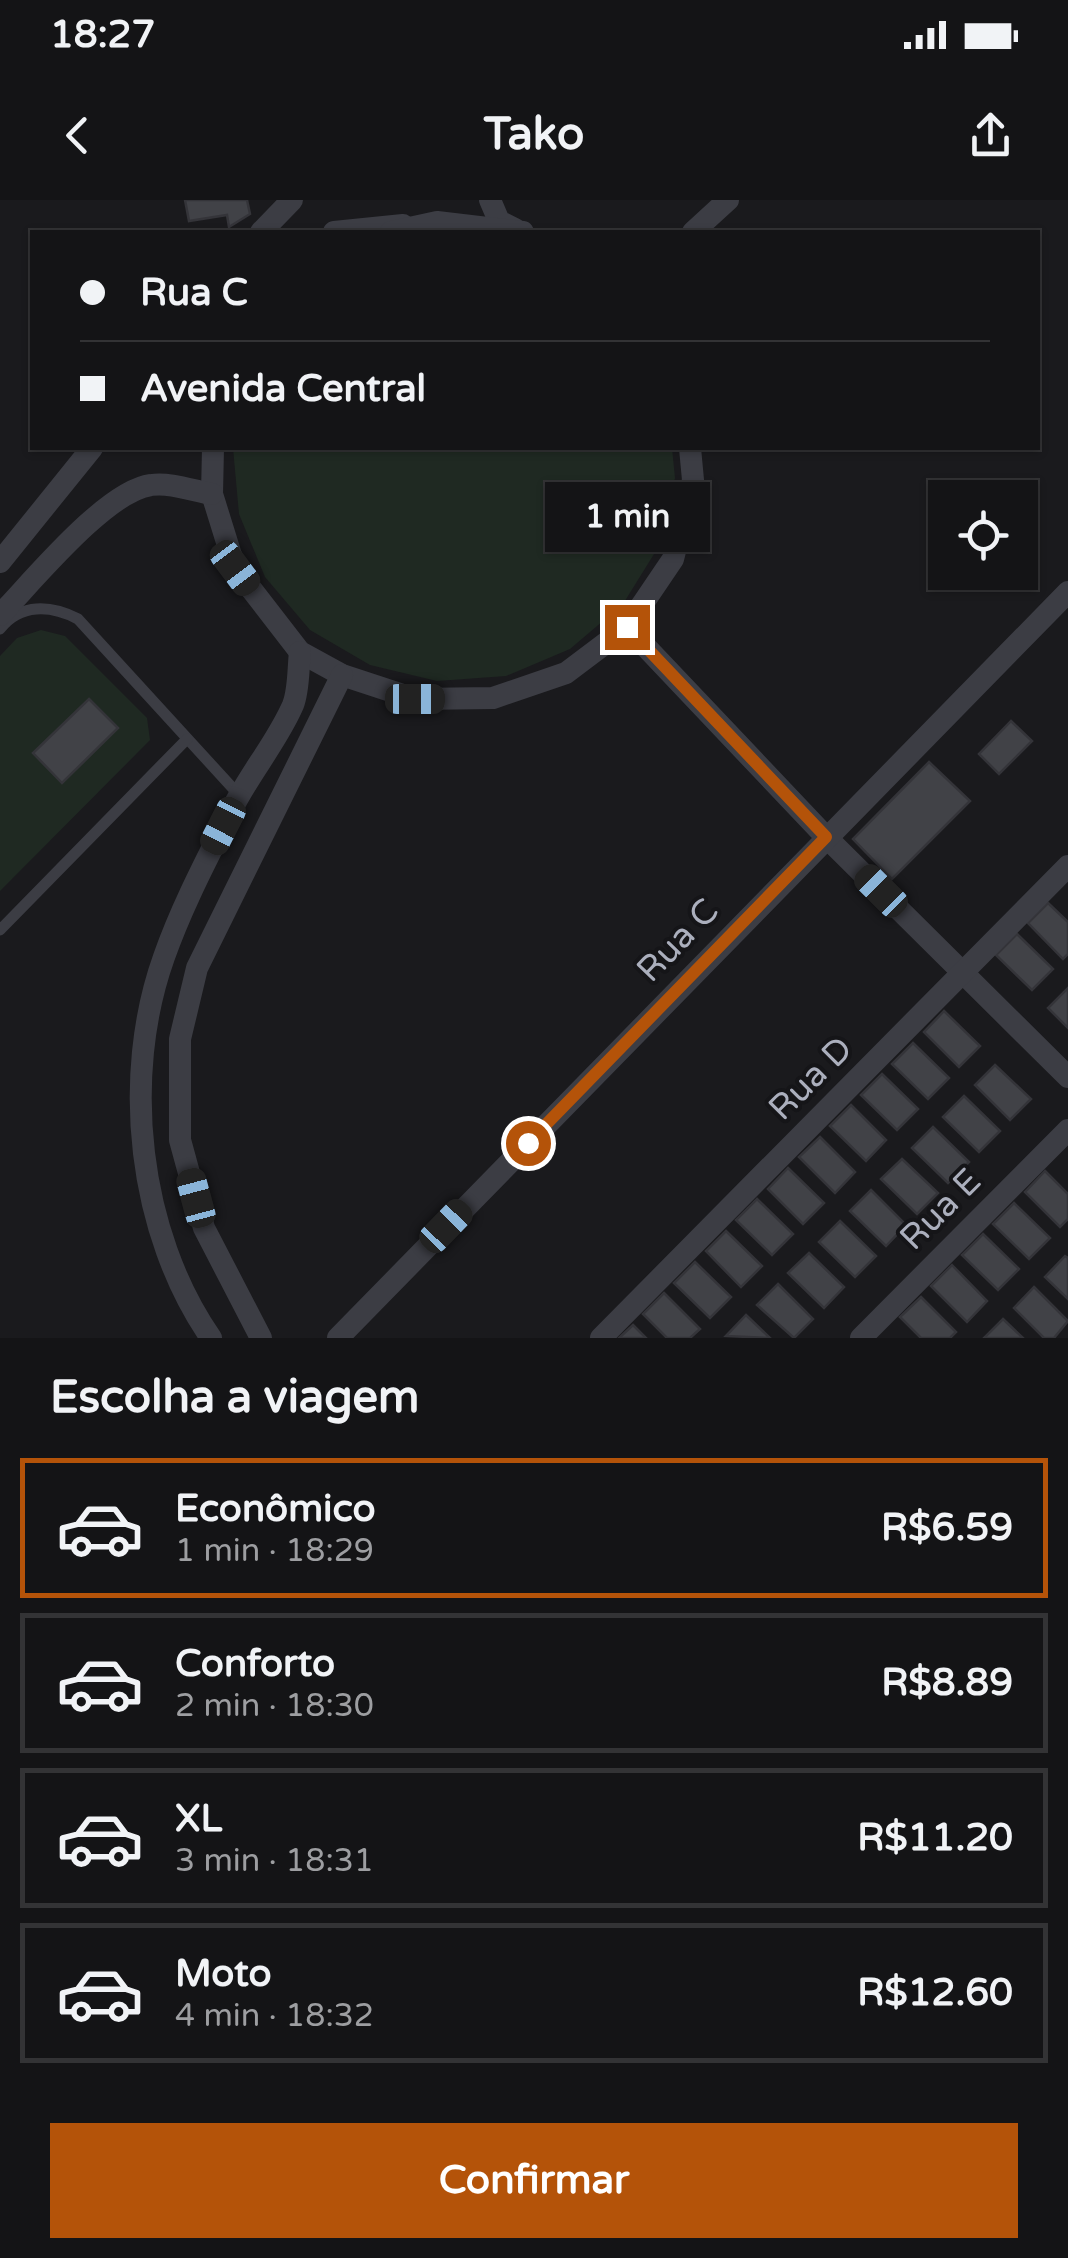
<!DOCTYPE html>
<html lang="pt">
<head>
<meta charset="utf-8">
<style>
  body { margin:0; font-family:"Varela Round",sans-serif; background:#212123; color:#f1f3f6; height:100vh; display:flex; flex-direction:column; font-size:38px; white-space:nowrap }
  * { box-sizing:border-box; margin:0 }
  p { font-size:32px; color:#9d9ea1 }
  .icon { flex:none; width:55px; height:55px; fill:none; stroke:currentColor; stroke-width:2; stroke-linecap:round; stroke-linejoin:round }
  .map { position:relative; height:1138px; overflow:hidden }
  .details { display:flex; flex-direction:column; background:#141416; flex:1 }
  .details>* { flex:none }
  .top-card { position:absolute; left:30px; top:30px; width:1010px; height:220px; border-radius:0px; box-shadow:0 2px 8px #0004,0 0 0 2px #333335; display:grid; align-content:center; height:220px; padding:0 50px; background:#141416 }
  .buttons { position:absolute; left:928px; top:280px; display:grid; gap:20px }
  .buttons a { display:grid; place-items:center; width:110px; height:110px; border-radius:0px; background:#141416; box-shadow:0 2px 8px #0004,0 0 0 2px #333335; font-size:50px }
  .end { position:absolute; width:45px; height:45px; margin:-22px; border:12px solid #b45309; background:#fff; box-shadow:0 0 0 5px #fff }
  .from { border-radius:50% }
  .bubble { position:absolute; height:70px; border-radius:0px; background:#141416; box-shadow:0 2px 8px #0004,0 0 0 2px #333335; font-size:32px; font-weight:700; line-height:70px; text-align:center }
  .car { position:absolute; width:30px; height:60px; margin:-30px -15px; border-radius:12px; box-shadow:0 0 8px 2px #0007; background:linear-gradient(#222 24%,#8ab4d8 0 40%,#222 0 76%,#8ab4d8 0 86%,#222 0) }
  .top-card b { display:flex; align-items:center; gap:35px; height:95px; font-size:38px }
  .top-card b+b { border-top:2px solid #333335 }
  .top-card i { width:25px; height:25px; background:#f1f3f6 }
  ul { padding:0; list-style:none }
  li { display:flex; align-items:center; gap:30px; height:140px; margin:0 20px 15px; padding:0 30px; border:5px solid #333335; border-radius:0px }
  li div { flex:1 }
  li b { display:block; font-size:38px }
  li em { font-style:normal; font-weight:700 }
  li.selected { border-color:#b45309 }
  li>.icon { width:90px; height:90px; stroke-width:1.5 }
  h2 { padding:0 50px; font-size:45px; line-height:120px }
  .action { display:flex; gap:20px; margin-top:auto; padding:20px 50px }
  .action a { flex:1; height:115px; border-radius:0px; background:#b45309; color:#fff; font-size:40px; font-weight:700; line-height:115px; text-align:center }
  .status { display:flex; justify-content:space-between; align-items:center; height:70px; padding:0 50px; background:#141416; direction:ltr }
  .status svg { height:28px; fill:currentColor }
  header { display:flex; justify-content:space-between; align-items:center; height:130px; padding:0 50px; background:#141416; font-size:45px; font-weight:700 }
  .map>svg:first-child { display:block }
</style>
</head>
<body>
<div class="status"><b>18:27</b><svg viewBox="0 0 49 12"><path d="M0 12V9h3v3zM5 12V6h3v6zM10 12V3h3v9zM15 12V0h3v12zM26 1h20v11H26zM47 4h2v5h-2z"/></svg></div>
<header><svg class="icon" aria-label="back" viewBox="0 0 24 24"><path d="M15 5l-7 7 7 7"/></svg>Tako<svg class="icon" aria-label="share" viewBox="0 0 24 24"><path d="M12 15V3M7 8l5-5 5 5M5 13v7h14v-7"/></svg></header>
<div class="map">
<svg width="1068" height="1138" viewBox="0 0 1068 1138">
  <rect width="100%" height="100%" fill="#1a1a1d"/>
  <g fill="#1f2922">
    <path d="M233,248h439l3,30 -16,68 -36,58 -53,45 -64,27 -69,5 -67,-16 -60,-35 -45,-53 -26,-63z"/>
    <path d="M41,430l24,6 82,82 3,22 -150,151v-235l17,-18z"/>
  </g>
  <g fill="#414247" stroke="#343439" stroke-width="2.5">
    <path d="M185,0h62l3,14 -21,13 -2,-12 -38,6z"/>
    <path d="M89,499l29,29 -56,55 -29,-30z"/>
    <path d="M1011,521l21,20 -33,33 -20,-20z"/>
    <path d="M929,562l41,39 -78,78 -39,-40z"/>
    <path d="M1048,703l20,19v32l-5,5 -35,-36z"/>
    <path d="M1017,734l36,35 -21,21 -36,-35z"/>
    <path d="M1068,788v40l-20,-20z"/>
    <path d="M944,811l36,35 -21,21 -35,-35z"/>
    <path d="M913,843l36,35 -21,21 -36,-35z"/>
    <path d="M995,865l36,34 -21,21 -35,-35z"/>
    <path d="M882,874l36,35 -21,21 -36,-35z"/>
    <path d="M964,896l36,35 -21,21 -36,-35z"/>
    <path d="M851,905l35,35 -20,21 -36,-35z"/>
    <path d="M933,927l36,35 -21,21 -36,-35z"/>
    <path d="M820,937l35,35 -20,21 -36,-36z"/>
    <path d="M902,959l36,34 -21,21 -36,-35z"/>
    <path d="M788,968l36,35 -21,21 -35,-35z"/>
    <path d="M1045,971l23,23v25l-8,8 -35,-35z"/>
    <path d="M871,990l35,35 -20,21 -36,-35z"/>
    <path d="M757,999l36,35 -21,21 -36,-35z"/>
    <path d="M1014,1003l36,35 -21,21 -36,-35z"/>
    <path d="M840,1021l36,35 -21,21 -36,-35z"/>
    <path d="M726,1031l36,35 -21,21 -35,-36z"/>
    <path d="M983,1034l36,35 -21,21 -36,-35z"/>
    <path d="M809,1053l35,34 -20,21 -36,-35z"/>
    <path d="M1065,1056l3,2v41l-23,-22z"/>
    <path d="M695,1062l36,35 -21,21 -36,-35z"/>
    <path d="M952,1065l35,36 -20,21 -36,-36z"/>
    <path d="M778,1084l35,35 -19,19 -37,-33z"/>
    <path d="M1034,1087l34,34 -14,17h-10l-30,-30z"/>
    <path d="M664,1093l36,36 -10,9h-23l-24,-24z"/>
    <path d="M921,1097l35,35 -6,6h-29l-21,-21z"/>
    <path d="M746,1115l24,23 -44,-2z"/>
    <path d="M1003,1119l20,19h-39z"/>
    <path d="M633,1125l13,13h-27z"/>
  </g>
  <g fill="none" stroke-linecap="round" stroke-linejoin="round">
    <g stroke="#3c3d44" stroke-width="11">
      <path d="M0,429c20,-26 51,-24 78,-10l161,176"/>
      <path d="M0,730l187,-191"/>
    </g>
    <g stroke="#3c3d44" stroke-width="22">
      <path d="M490,0l9,21 16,8"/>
      <path d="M261,32l31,-32"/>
      <path d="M334,32l69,-7"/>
      <path d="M391,32l46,-10 86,10"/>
      <path d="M693,32l35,-32"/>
      <path d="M213,248l-1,46 23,74 65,84 42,23 73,24 78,-1 73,-25 61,-46 46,-68 20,-79 -3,-32"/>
      <path d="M0,362l92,-114"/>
      <path d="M0,415c33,-34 106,-124 151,-130 19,-3 43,6 61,9"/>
      <path d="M627,427l199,210 242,240"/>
      <path d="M211,1138c-73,-105 -90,-261 -47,-381 18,-51 43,-98 67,-146 18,-37 46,-69 62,-106 6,-15 5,-36 7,-53"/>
      <path d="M261,1138l-57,-110 -24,-88v-101l17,-71 145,-293"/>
      <path d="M338,1138l730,-746"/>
      <path d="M601,1138l467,-472"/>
      <path d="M861,1138l207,-208"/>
    </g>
  </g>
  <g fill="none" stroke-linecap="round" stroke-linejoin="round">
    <path stroke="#b45309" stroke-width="12" d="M528,943l298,-306 -199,-210"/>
  </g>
  <g text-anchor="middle" stroke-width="8" stroke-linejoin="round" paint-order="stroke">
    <g font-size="35" fill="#abafbd" stroke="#151518">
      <text transform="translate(677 740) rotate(-46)" y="12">Rua C</text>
      <text transform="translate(810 878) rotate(-45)" y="12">Rua D</text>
      <text transform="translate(940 1009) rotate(-45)" y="12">Rua E</text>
    </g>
  </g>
</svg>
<div class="buttons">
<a><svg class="icon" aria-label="locate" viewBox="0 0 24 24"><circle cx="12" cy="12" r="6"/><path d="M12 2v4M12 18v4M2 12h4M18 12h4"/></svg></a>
</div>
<i class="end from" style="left:528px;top:943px"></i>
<i class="end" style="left:627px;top:427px"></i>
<div class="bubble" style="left:545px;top:282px;width:165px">1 min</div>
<i class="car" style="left:235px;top:368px;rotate:143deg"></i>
<i class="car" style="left:415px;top:499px;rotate:90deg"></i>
<i class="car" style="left:223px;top:626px;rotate:207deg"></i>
<i class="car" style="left:881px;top:691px;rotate:315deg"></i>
<i class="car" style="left:196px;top:998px;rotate:345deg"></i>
<i class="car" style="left:446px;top:1026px;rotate:44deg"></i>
<div class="top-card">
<b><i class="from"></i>Rua C</b>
<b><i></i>Avenida Central</b>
</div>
</div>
<section class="details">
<h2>Escolha a viagem</h2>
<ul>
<li class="selected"><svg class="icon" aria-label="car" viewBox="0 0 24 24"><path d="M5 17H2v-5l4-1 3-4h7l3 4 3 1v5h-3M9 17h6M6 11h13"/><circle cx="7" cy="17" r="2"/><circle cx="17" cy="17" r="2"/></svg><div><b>Econômico</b><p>1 min · 18:29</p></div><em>R$6.59</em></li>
<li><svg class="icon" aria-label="car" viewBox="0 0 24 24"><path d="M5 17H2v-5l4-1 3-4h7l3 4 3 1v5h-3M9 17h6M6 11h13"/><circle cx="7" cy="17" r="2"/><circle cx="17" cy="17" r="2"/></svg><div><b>Conforto</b><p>2 min · 18:30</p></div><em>R$8.89</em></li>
<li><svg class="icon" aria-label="car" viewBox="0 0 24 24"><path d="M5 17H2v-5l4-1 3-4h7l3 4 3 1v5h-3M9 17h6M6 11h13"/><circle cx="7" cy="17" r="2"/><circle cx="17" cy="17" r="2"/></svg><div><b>XL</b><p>3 min · 18:31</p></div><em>R$11.20</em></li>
<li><svg class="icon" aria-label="car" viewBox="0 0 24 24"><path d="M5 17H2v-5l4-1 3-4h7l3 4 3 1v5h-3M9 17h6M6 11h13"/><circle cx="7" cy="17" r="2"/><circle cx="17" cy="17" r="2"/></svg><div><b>Moto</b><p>4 min · 18:32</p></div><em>R$12.60</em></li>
</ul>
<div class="action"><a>Confirmar</a></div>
</section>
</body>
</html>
